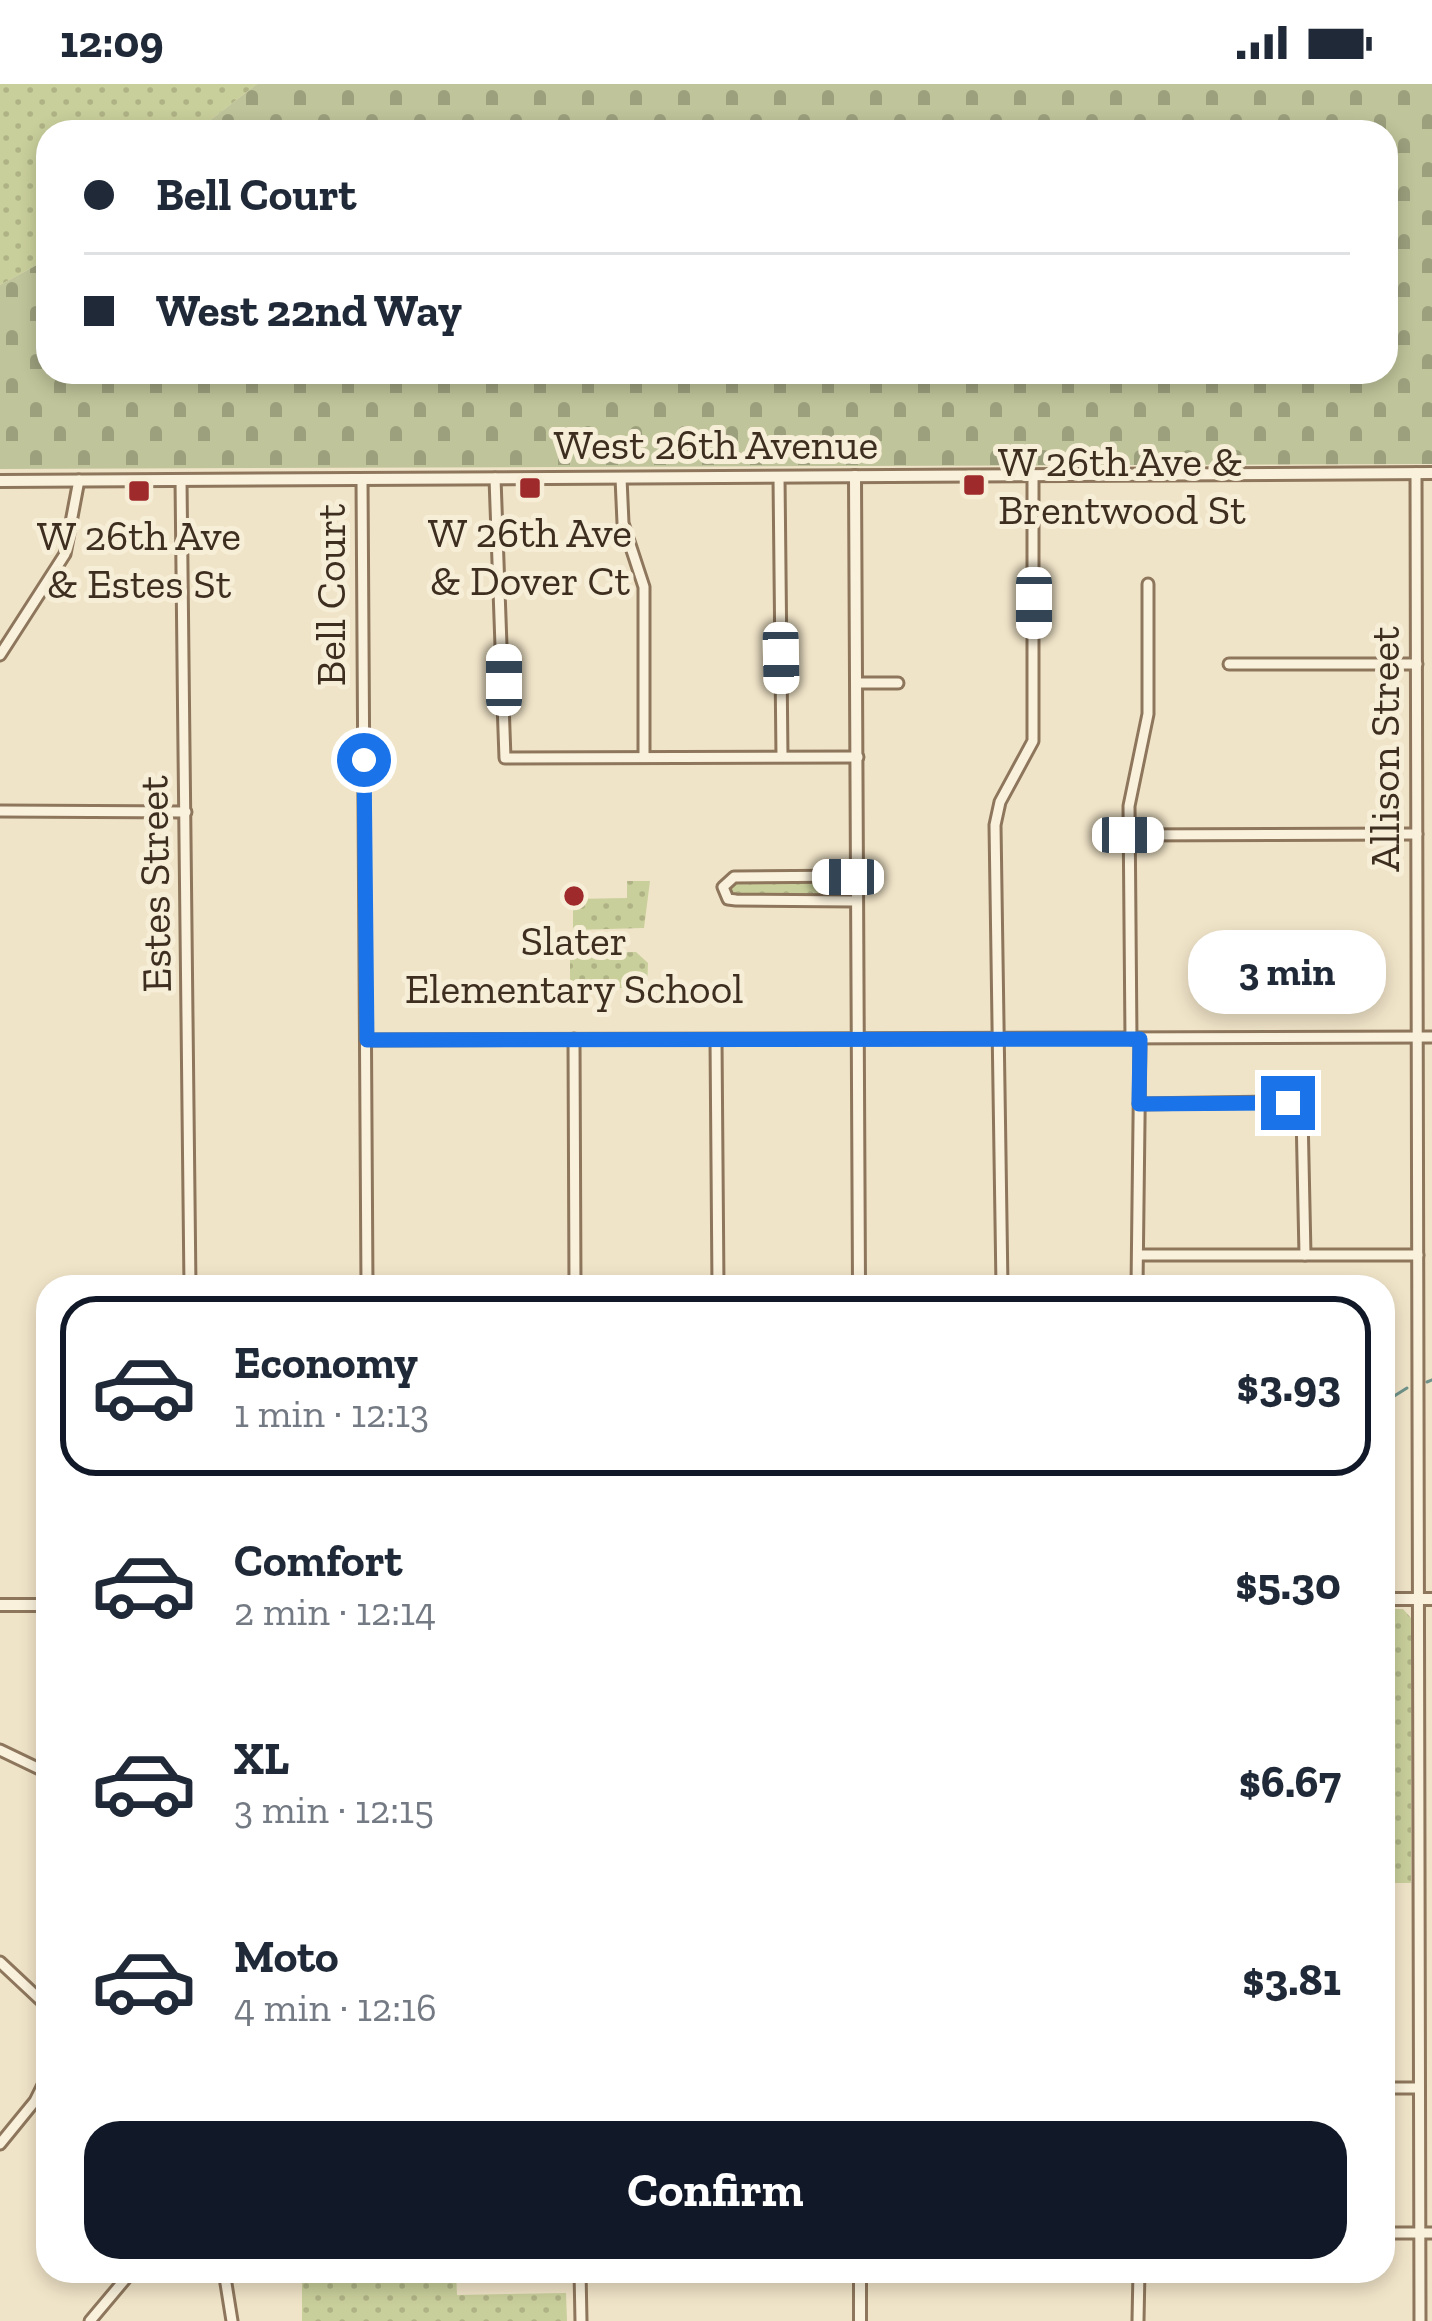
<!DOCTYPE html>
<html lang="en">
<head>
<meta charset="utf-8">
<style>
  body { margin:0; font-family:"Zilla Slab",serif; background:#f2f2f3; color:#1f2937; height:100vh; display:flex; flex-direction:column; font-size:45px; white-space:nowrap }
  * { box-sizing:border-box; margin:0 }
  p { font-size:39px; color:#747a83 }
  .icon { flex:none; width:66px; height:66px; fill:none; stroke:currentColor; stroke-width:2; stroke-linecap:round; stroke-linejoin:round }
  .map { position:relative; flex:1; overflow:hidden }
  .drawer { position:absolute; left:36px; top:1191px; width:1359px; height:1008px; display:flex; flex-direction:column; background:#fff; border-radius:36px; box-shadow:0 6px 18px #0003 }
  .drawer>* { flex:none }
  .guide { position:absolute; left:36px; top:36px; width:1362px; height:264px; border-radius:36px; box-shadow:0 6px 18px #0003; display:grid; align-content:center; height:264px; padding:0 48px; background:#fff }
  .end { position:absolute; width:54px; height:54px; margin:-27px; border:15px solid #1a73e8; background:#fff; box-shadow:0 0 0 6px #fff }
  .from { border-radius:50% }
  .bubble { position:absolute; height:84px; border-radius:36px; background:#fff; box-shadow:0 6px 18px #0003; font-size:39px; font-weight:700; line-height:84px; text-align:center }
  .car { position:absolute; width:36px; height:72px; margin:-36px -18px; border-radius:15px; box-shadow:0 0 9px 3px #0007; background:linear-gradient(#fff 24%,#345 0 40%,#fff 0 76%,#345 0 86%,#fff 0) }
  .guide b { display:flex; align-items:center; gap:42px; height:114px; font-size:45px }
  .guide b+b { border-top:3px solid #e0e1e3 }
  .guide i { width:30px; height:30px; background:#1f2937 }
  ul { padding:21px 0 0; list-style:none }
  li { display:flex; align-items:center; gap:36px; height:180px; margin:0 24px 18px; padding:0 24px; border:6px solid transparent; border-radius:36px }
  li div { flex:1 }
  li b { display:block; font-size:45px }
  li em { font-style:normal; font-weight:700 }
  li.selected { border-color:#111827 }
  li>.icon { width:108px; height:108px; stroke-width:1.5 }
  .button { display:flex; gap:24px; margin-top:auto; padding:24px 48px }
  .button a { flex:1; height:138px; border-radius:36px; background:#111827; color:#fff; font-size:48px; font-weight:700; line-height:138px; text-align:center }
  .status { display:flex; justify-content:space-between; align-items:center; height:84px; padding:0 60px; background:#fff; direction:ltr }
  .status svg { height:33px; fill:currentColor }
  .map>svg:first-child { display:block }
</style>
</head>
<body>
<div class="status"><b>12:09</b><svg viewBox="0 0 49 12"><path d="M0 12V9h3v3zM5 12V6h3v6zM10 12V3h3v9zM15 12V0h3v12zM26 1h20v11H26zM47 4h2v5h-2z"/></svg></div>
<div class="map">
<svg width="1432" height="2237" viewBox="0 0 1432 2237">
  <defs>
    <pattern id="green-dots" width="8" height="8" patternUnits="userSpaceOnUse" patternTransform="scale(3)"><rect width="8" height="8" fill="#c9cf9b"/><path d="M2 2h.1M6 6h.1" fill="none" stroke="#aeb285" stroke-width="1.8" stroke-linecap="round"/></pattern>
    <pattern id="cemetery-stones" width="16" height="16" patternUnits="userSpaceOnUse" patternTransform="scale(3)"><rect width="16" height="16" fill="#bfc49a"/><path d="M2 7V4a2 2 0 0 1 4 0v3zM10 15v-3a2 2 0 0 1 4 0v3z" fill="#9ca07d"/></pattern>
  </defs>
  <rect width="100%" height="100%" fill="#f0e4c8"/>
  <g fill="url(#green-dots)">
    <path d="M0,0h257l-62,48h-147v127l-48,26z"/>
    <path d="M841,796l7,3 -5,12 -107,1 -9,-8 4,-6z"/>
    <path d="M627,797h23l-6,47 -71,2v-31l54,-1z"/>
    <path d="M636,868l12,11 -1,25h-77v-34z"/>
    <path d="M1383,1525h20l8,9v265h-28z"/>
    <path d="M302,2187h154l1,24 109,-2 1,28h-265z"/>
  </g>
  <path fill="url(#cemetery-stones)" d="M257,0h1175v380l-1432,5v-184l48,-26v113h1338v-240h-1191z"/>
  <g fill="none" stroke-linecap="round" stroke-linejoin="round">
    <g stroke="#6f938a" stroke-width="3">
      <path d="M1427,1298l5,-2"/>
      <path d="M1383,1319l24,-15"/>
    </g>
    <defs>
      <g id="minor">
        <path d="M1416,389l4,1848"/>
        <path d="M779,393l3,279"/>
        <path d="M495,394l10,280 353,-1"/>
        <path d="M621,394l2,45 21,64v170"/>
        <path d="M362,395l5,808"/>
        <path d="M181,396l9,807"/>
        <path d="M0,571l65,-101 14,-74"/>
        <path d="M1229,580h188"/>
        <path d="M858,599h40"/>
        <path d="M0,727l186,1"/>
        <path d="M1128,751l289,-1"/>
        <path d="M855,817l-119,-1 -8,-1 -5,-12 11,-10 122,-1"/>
        <path d="M574,955l1,248"/>
        <path d="M1131,955l-2,-233 19,-92v-130"/>
        <path d="M367,956l1065,-3"/>
        <path d="M716,956l2,247"/>
        <path d="M1139,1020l140,-2 23,11 3,142"/>
        <path d="M1138,1171h280"/>
        <path d="M1002,1203l-7,-462 5,-23 33,-61v-266"/>
        <path d="M1137,1203l3,-248"/>
        <path d="M0,1666l48,23"/>
        <path d="M0,1878l48,45"/>
        <path d="M1383,2004h36"/>
        <path d="M0,2060l35,-43 13,-26"/>
        <path d="M1383,2149h49"/>
        <path d="M224,2187l8,50"/>
        <path d="M580,2187l1,50"/>
        <path d="M90,2237l42,-50"/>
        <path d="M1138,2237l1,-50"/>
      </g>
      <g id="tertiary">
        <path d="M855,392l4,811"/>
        <path d="M0,397l1432,-8"/>
        <path d="M1383,1515h49"/>
        <path d="M0,1521h48"/>
        <path d="M860,2187v50"/>
      </g>
    </defs>
    <use href="#minor" stroke="#8d765c" stroke-width="15"/>
    <use href="#tertiary" stroke="#8d765c" stroke-width="16"/>
    <use href="#minor" stroke="#faf1dc" stroke-width="9"/>
    <use href="#tertiary" stroke="#faf1dc" stroke-width="10"/>
  </g>
  <g fill="none" stroke-linecap="round" stroke-linejoin="round">
    <path stroke="#1a73e8" stroke-width="15" d="M364,676l3,280 773,-1 -1,65 149,-1"/>
  </g>
  <g fill="#9e2a2b" stroke="#f7eed8" stroke-width="4.5">
    <rect x="962" y="389" width="24" height="24" rx="6"/>
    <rect x="518" y="392" width="24" height="24" rx="6"/>
    <rect x="127" y="395" width="24" height="24" rx="6"/>
    <circle cx="574" cy="812" r="12"/>
  </g>
  <g text-anchor="middle" stroke-width="10" stroke-linejoin="round" paint-order="stroke">
    <g font-size="42" fill="#3d2e20" stroke="#f7eed8">
      <text x="716" y="375">West 26th Avenue</text>
      <text transform="translate(330 511) rotate(-90)" y="15">Bell Court</text>
      <text transform="translate(1384 665) rotate(-90)" y="15">Allison Street</text>
      <text transform="translate(154 800) rotate(-91)" y="15">Estes Street</text>
    </g>
    <g font-size="42" fill="#3d2e20" stroke="#f7eed8">
      <text x="998" y="392" text-anchor="start">W 26th Ave &amp;<tspan x="998" dy="48">Brentwood St</tspan></text>
      <text x="530" y="463">W 26th Ave<tspan x="530" dy="48">&amp; Dover Ct</tspan></text>
      <text x="139" y="466">W 26th Ave<tspan x="139" dy="48">&amp; Estes St</tspan></text>
      <text x="574" y="871">Slater<tspan x="574" dy="48">Elementary School</tspan></text>
    </g>
  </g>
</svg>
<i class="end from" style="left:364px;top:676px"></i>
<i class="end" style="left:1288px;top:1019px"></i>
<div class="bubble" style="left:1188px;top:846px;width:198px">3 min</div>
<i class="car" style="left:1034px;top:519px;rotate:180deg"></i>
<i class="car" style="left:781px;top:574px;rotate:179deg"></i>
<i class="car" style="left:504px;top:596px;rotate:0deg"></i>
<i class="car" style="left:1128px;top:751px;rotate:90deg"></i>
<i class="car" style="left:848px;top:793px;rotate:270deg"></i>
<div class="guide">
<b><i class="from"></i>Bell Court</b>
<b><i></i>West 22nd Way</b>
</div>
<section class="drawer">
<ul>
<li class="selected"><svg class="icon" aria-label="car" viewBox="0 0 24 24"><path d="M5 17H2v-5l4-1 3-4h7l3 4 3 1v5h-3M9 17h6M6 11h13"/><circle cx="7" cy="17" r="2"/><circle cx="17" cy="17" r="2"/></svg><div><b>Economy</b><p>1 min · 12:13</p></div><em>$3.93</em></li>
<li><svg class="icon" aria-label="car" viewBox="0 0 24 24"><path d="M5 17H2v-5l4-1 3-4h7l3 4 3 1v5h-3M9 17h6M6 11h13"/><circle cx="7" cy="17" r="2"/><circle cx="17" cy="17" r="2"/></svg><div><b>Comfort</b><p>2 min · 12:14</p></div><em>$5.30</em></li>
<li><svg class="icon" aria-label="car" viewBox="0 0 24 24"><path d="M5 17H2v-5l4-1 3-4h7l3 4 3 1v5h-3M9 17h6M6 11h13"/><circle cx="7" cy="17" r="2"/><circle cx="17" cy="17" r="2"/></svg><div><b>XL</b><p>3 min · 12:15</p></div><em>$6.67</em></li>
<li><svg class="icon" aria-label="car" viewBox="0 0 24 24"><path d="M5 17H2v-5l4-1 3-4h7l3 4 3 1v5h-3M9 17h6M6 11h13"/><circle cx="7" cy="17" r="2"/><circle cx="17" cy="17" r="2"/></svg><div><b>Moto</b><p>4 min · 12:16</p></div><em>$3.81</em></li>
</ul>
<div class="button"><a>Confirm</a></div>
</section>
</div>
</body>
</html>
